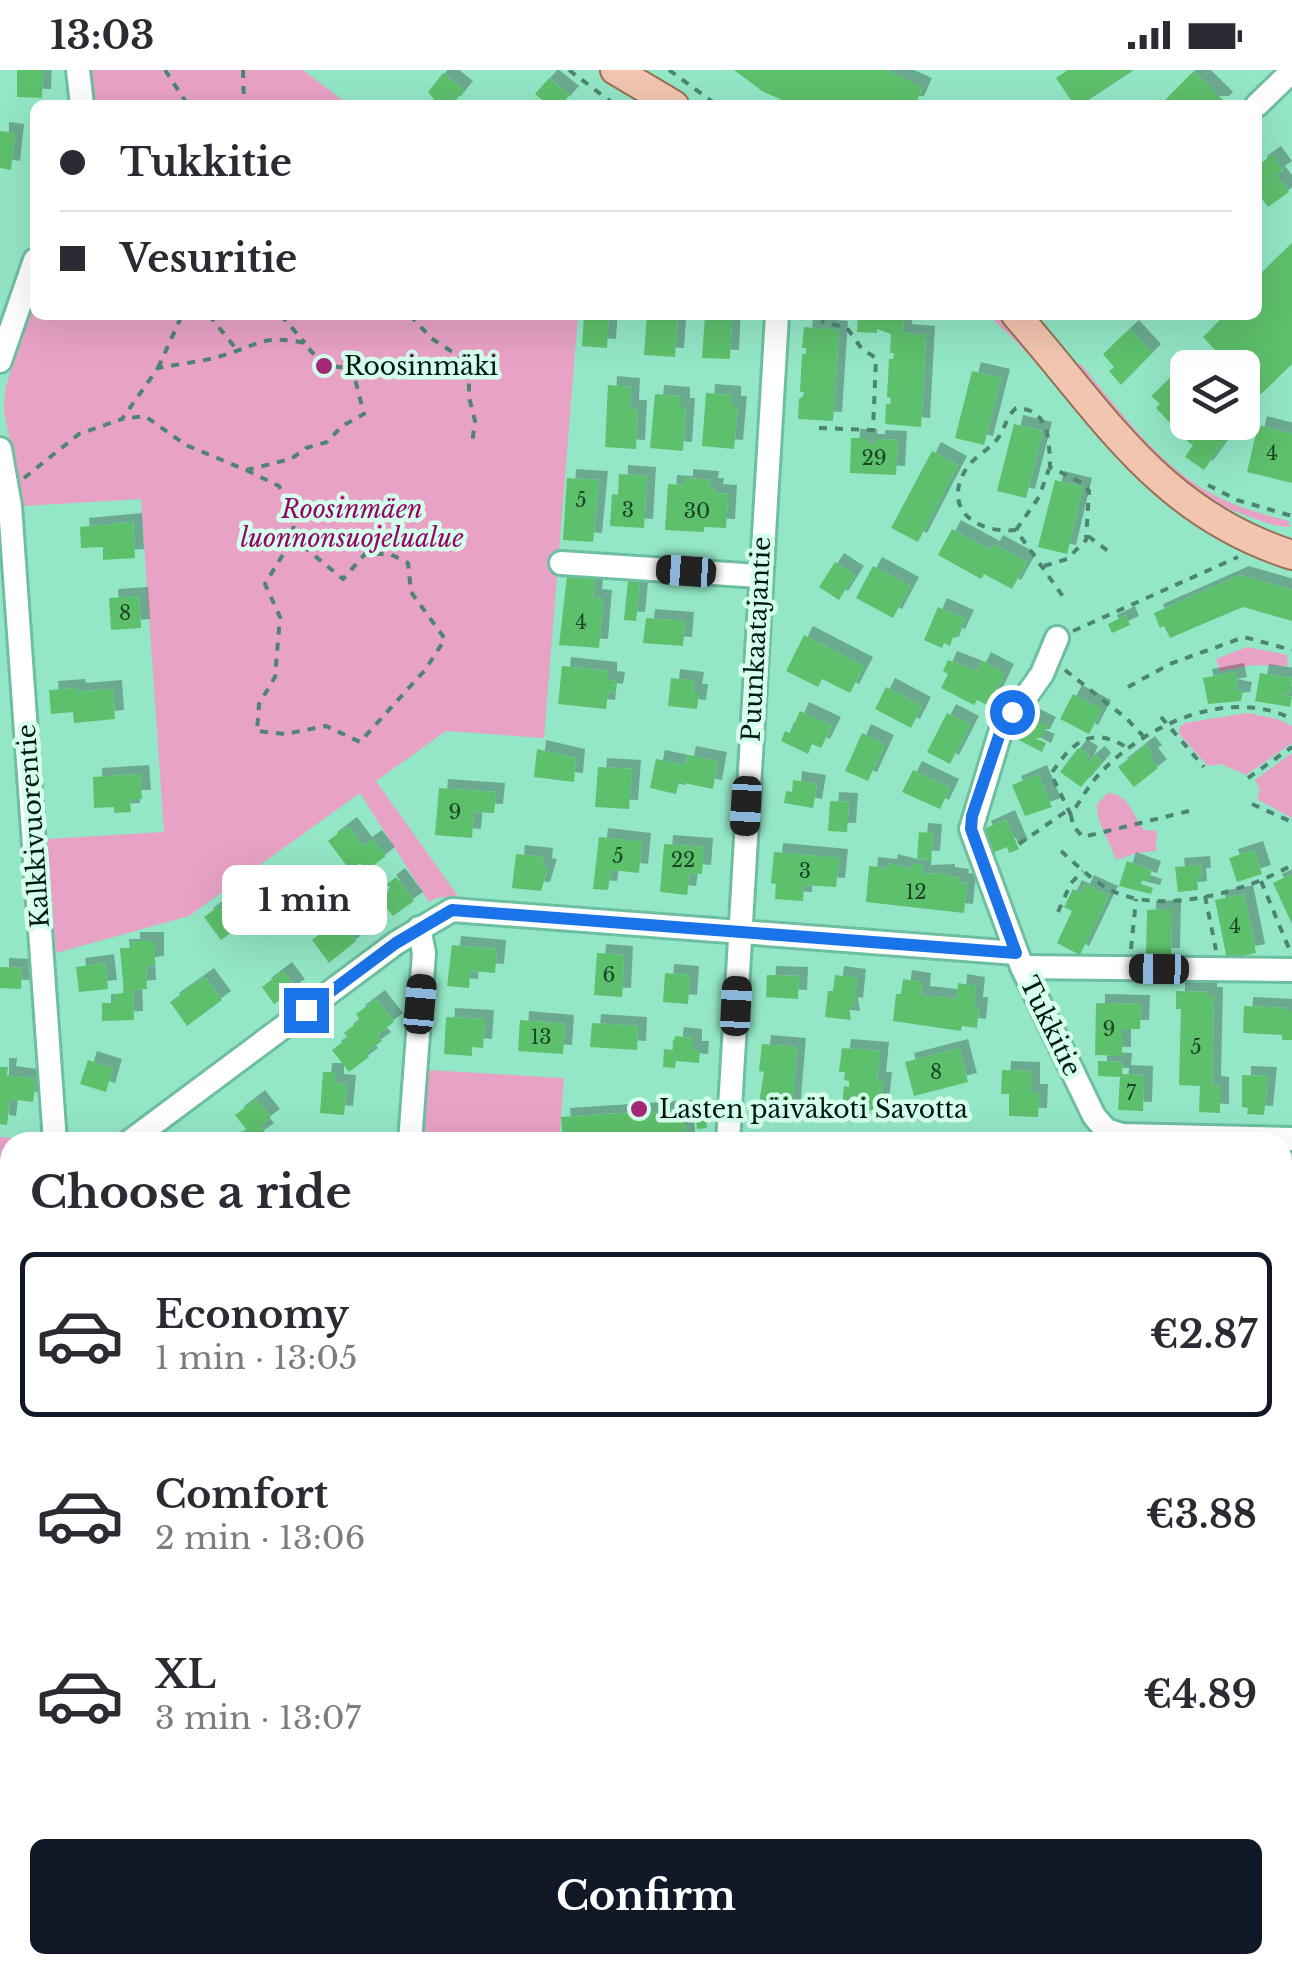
<!DOCTYPE html>
<html lang="en">
<head>
<meta charset="utf-8">
<style>
  body { margin:0; font-family:"Libre Baskerville",serif; background:#f2f2f3; color:#2b2b33; height:100vh; display:flex; flex-direction:column; font-size:38px; white-space:nowrap }
  * { box-sizing:border-box; margin:0 }
  p { font-size:32px; color:#7c7c81 }
  .icon { flex:none; width:55px; height:55px; fill:none; stroke:currentColor; stroke-width:2; stroke-linecap:round; stroke-linejoin:round }
  .map { position:relative; flex:1; overflow:hidden }
  .side { position:absolute; left:0px; top:1062px; width:1292px; height:842px; display:flex; flex-direction:column; background:#fff; border-radius:30px 30px 0 0; box-shadow:0 10px 40px #0002 }
  .side>* { flex:none }
  .top-card { position:absolute; left:30px; top:30px; width:1232px; height:220px; border-radius:15px; box-shadow:0 10px 40px #0002; display:grid; align-content:center; height:220px; padding:0 30px; background:#fff }
  .controls { position:absolute; left:1170px; top:280px; display:grid; gap:20px }
  .controls a { display:grid; place-items:center; width:90px; height:90px; border-radius:15px; background:#fff; box-shadow:0 10px 40px #0002; font-size:50px }
  .end { position:absolute; width:45px; height:45px; margin:-22px; border:12px solid #1a73e8; background:#fff; box-shadow:0 0 0 5px #fff }
  .from { border-radius:50% }
  .bubble { position:absolute; height:70px; border-radius:15px; background:#fff; box-shadow:0 10px 40px #0002; font-size:32px; font-weight:700; line-height:70px; text-align:center }
  .car { position:absolute; width:30px; height:60px; margin:-30px -15px; border-radius:12px; box-shadow:0 0 8px 2px #0007; background:linear-gradient(#222 24%,#8ab4d8 0 40%,#222 0 76%,#8ab4d8 0 86%,#222 0) }
  .top-card b { display:flex; align-items:center; gap:35px; height:95px; font-size:38px }
  .top-card b+b { border-top:2px solid #e1e1e2 }
  .top-card i { width:25px; height:25px; background:#2b2b33 }
  ul { padding:0; list-style:none }
  li { display:flex; align-items:center; gap:30px; height:165px; margin:0 20px 15px; padding:0 10px; border:5px solid transparent; border-radius:15px }
  li div { flex:1 }
  li b { display:block; font-size:38px }
  li em { font-style:normal; font-weight:700 }
  li.selected { border-color:#111827 }
  li>.icon { width:90px; height:90px; stroke-width:1.5 }
  h2 { padding:0 30px; font-size:45px; line-height:120px }
  .action { display:flex; gap:20px; margin-top:auto; padding:20px 30px }
  .action a { flex:1; height:115px; border-radius:15px; background:#111827; color:#fff; font-size:40px; font-weight:700; line-height:115px; text-align:center }
  .status { display:flex; justify-content:space-between; align-items:center; height:70px; padding:0 50px; background:#fff; direction:ltr }
  .status svg { height:28px; fill:currentColor }
  .map>svg:first-child { display:block }
</style>
</head>
<body>
<div class="status"><b>13:03</b><svg viewBox="0 0 49 12"><path d="M0 12V9h3v3zM5 12V6h3v6zM10 12V3h3v9zM15 12V0h3v12zM26 1h20v11H26zM47 4h2v5h-2z"/></svg></div>
<div class="map">
<svg width="1292" height="1904" viewBox="0 0 1292 1904">
  <defs>
    <filter id="shadow"><feDropShadow dx="9" dy="-9" stdDeviation="0" flood-color="#0004"/></filter>
  </defs>
  <rect width="100%" height="100%" fill="#93e7c6"/>
  <g fill="#e8a2c6">
    <path d="M87,0h216l46,35h-256z"/>
    <path d="M35,226v19h543l-34,423 -98,-7 -70,50 82,115 -22,2 -7,4 -69,-109 -171,123 -133,37 -9,-114 117,-7 -23,-333 -118,7 -19,-96 1,-21z"/>
    <path d="M988,245h12l243,235c-127,-54 -159,-151 -255,-235z"/>
    <path d="M1080,293c42,50 81,107 142,136 21,10 44,16 67,22l1,6c-12,0 -25,-4 -37,-9 -82,-27 -123,-88 -177,-150z"/>
    <path d="M1247,577l40,8 1,11 -34,-1 -34,6 -4,-12z"/>
    <path d="M1247,643l30,6 15,7v17l-46,32 -25,-11 -13,2 -28,-31 -1,-7 6,-5z"/>
    <path d="M1292,683v65l-35,-19 3,-10 -5,-9z"/>
    <path d="M1108,723c20,0 25,22 36,37l13,1 -1,20 -19,2 -21,7c-6,-20 -19,-34 -19,-56z"/>
    <path d="M427,1000l137,8 -5,64h-137z"/>
    <path d="M0,1067l43,5h-33v97l-10,-2z"/>
  </g>
  <g fill="#5dc06c" filter="url(#shadow)">
    <path d="M17,0h26l-1,28 -25,-1z"/>
    <path d="M734,0h151l38,17 -8,18h-122l-31,-14z"/>
    <path d="M1068,0h66l-53,35h-7l-18,-27z"/>
    <path d="M1194,1l30,30 -4,4h-60z"/>
    <path d="M443,3l21,17 -12,15h-14l-10,-13z"/>
    <path d="M549,8l21,17 -9,10h-13l-13,-11z"/>
    <path d="M0,61l15,2 -4,37 -11,-2z"/>
    <path d="M1272,85l11,15 -7,5 13,17 -21,15 -10,-14v-28z"/>
    <path d="M1292,173v121l-33,32 -17,-18v-10h-10l-29,-31 22,-22h33v-39z"/>
    <path d="M584,245h25l-2,33 -25,-2z"/>
    <path d="M647,245h31l-3,42 -31,-2z"/>
    <path d="M705,245h27l-2,44 -28,-1z"/>
    <path d="M858,245h46l-1,18 23,2 -5,92 -36,-3 1,-20h4l1,-6 -4,-1 2,-38h4l1,-6h-4l1,-19 -14,-5v4l-20,-1z"/>
    <path d="M804,257l35,3 -6,91 -35,-2 1,-20 4,-3 1,-4h-4l2,-38h4v-6h-4z"/>
    <path d="M1130,259l22,24 -31,32 -12,-14 5,-4 -11,-13z"/>
    <path d="M972,301l29,7 -17,67 -29,-7z"/>
    <path d="M1176,303l12,12v20l-19,17 -13,-14 4,-4 -9,-8z"/>
    <path d="M608,315l23,2 -1,22h8l-2,40 -31,-2z"/>
    <path d="M706,323l26,2v10h6l-4,44 -32,-3z"/>
    <path d="M655,324l26,2v11h5l-3,44 -33,-3z"/>
    <path d="M1199,352h39l-34,48 -19,-13 8,-12 -6,-4z"/>
    <path d="M1014,354l29,7 -17,67 -29,-7z"/>
    <path d="M1258,355l34,9v49l-45,-11z"/>
    <path d="M851,368h17v5h8v-4l22,1 -2,35 -46,-2z"/>
    <path d="M932,381l26,14 -40,77 -27,-14z"/>
    <path d="M619,404l28,2 -3,52 -34,-2 2,-32 6,1z"/>
    <path d="M567,408l32,2 -6,62 -30,-2z"/>
    <path d="M684,408l26,2 -1,7h6l-1,6 14,1 -2,34 -22,-1v5l-39,-2 3,-46 16,1z"/>
    <path d="M1055,410l28,7 -16,67 -29,-7z"/>
    <path d="M133,452l2,36 -32,2v-13l-22,1 -1,-21z"/>
    <path d="M952,459l39,21 3,-6 33,18 -15,27 -28,-15 -3,5 -43,-24z"/>
    <path d="M835,492l20,13 -16,25 -20,-13z"/>
    <path d="M873,496l37,20 -17,32 -37,-20z"/>
    <path d="M1240,505l52,15v31l-49,-14 -73,31 -6,-12 -4,2 -6,-15z"/>
    <path d="M567,506l28,2 -2,20 10,1 -4,49 -40,-3z"/>
    <path d="M628,510l12,1 -4,40 -12,-1z"/>
    <path d="M139,526l2,32 -30,2 -2,-32z"/>
    <path d="M938,537l27,12 -9,19 -3,-1 -3,9 -6,-3 -2,5 -18,-8z"/>
    <path d="M1126,545l4,10 -18,8 -4,-9z"/>
    <path d="M646,548l39,3 -2,25 -40,-3z"/>
    <path d="M804,565l60,31 -14,27 -28,-14 -4,8 -32,-16z"/>
    <path d="M948,590l29,11 5,-10 23,12 -16,33 -12,-6 -3,5 -33,-17 7,-14 -5,-3z"/>
    <path d="M562,596l46,5v9l8,1 -2,12 -6,-1 -2,17 -48,-5z"/>
    <path d="M1235,602l3,14 -10,2 15,3 -2,10 -33,3 -5,-26z"/>
    <path d="M1260,603l32,5 -2,15 -9,1 11,3 -2,10 -35,-6z"/>
    <path d="M671,608l24,3 -2,12h6l-2,16 -29,-3z"/>
    <path d="M886,617l36,19 -11,22 -36,-19z"/>
    <path d="M76,618l1,4 36,-3 2,30 -41,4 -1,-11 -22,2 -2,-24z"/>
    <path d="M1073,624l29,15 -13,25 -29,-15z"/>
    <path d="M800,641l32,15 -11,22 -9,-4 -4,10 -27,-13 4,-10 5,2z"/>
    <path d="M947,643l23,12 -20,39 -23,-12z"/>
    <path d="M1025,645l22,11 -6,12h-6l11,5 -4,9 -29,-15z"/>
    <path d="M862,663l23,11 -17,37 -23,-10z"/>
    <path d="M1146,675l7,9 -4,3 9,11 -24,19 -16,-20z"/>
    <path d="M1078,678l11,7 -4,9 11,-9 6,7 -21,25 -21,-15z"/>
    <path d="M537,679l39,9 -2,24 -40,-5z"/>
    <path d="M687,685l31,6 -5,28 -34,-7 -3,12 -26,-6 6,-29 29,6z"/>
    <path d="M598,697l34,2 -3,40 -34,-2z"/>
    <path d="M913,700l37,18 -10,21 -38,-17z"/>
    <path d="M140,704l2,25h-12l1,13 -17,1v-6l-20,1 -1,-31z"/>
    <path d="M1038,704l14,33 -27,9 -13,-31z"/>
    <path d="M793,710l24,4 -4,24 -29,-5 2,-12 6,1z"/>
    <path d="M439,718l57,4 -2,21 -20,-1 -2,26 -37,-3z"/>
    <path d="M830,731l19,1 -2,30 -19,-1z"/>
    <path d="M1006,749l13,30 -10,4 -2,-6 -15,6 -10,-23z"/>
    <path d="M348,756l15,20 10,-7 13,17 -20,15 -6,-8 -10,7 -22,-29z"/>
    <path d="M919,762l14,1 -2,27 -14,-1z"/>
    <path d="M599,767l43,5 -3,31 -28,-3 -3,20 -15,-1z"/>
    <path d="M664,774l40,3 -2,27 -12,-1 -3,22 -27,-3z"/>
    <path d="M1254,780l8,24 -25,8 -8,-24z"/>
    <path d="M774,782l65,6 -3,29 -32,-2 -1,16 -28,-2 1,-15 -5,-1z"/>
    <path d="M516,784l28,3 -1,10 5,1 -7,23 -29,-3z"/>
    <path d="M1127,791l25,9 -4,12 -6,-2 -1,4 12,4 -2,6 -32,-8z"/>
    <path d="M889,793l23,6v-5l11,1 -1,9 24,-1v3l14,2 -1,4 8,1 -3,30 -98,-11 3,-36 19,2z"/>
    <path d="M1201,795l1,12h-5l1,13 -20,2 -3,-25z"/>
    <path d="M1292,804v50l-19,-41z"/>
    <path d="M396,807l18,24 -21,15 -14,-18 12,-9 -4,-5z"/>
    <path d="M1085,814l24,11 -29,60 -23,-12 15,-32 -8,-4 9,-18 8,4z"/>
    <path d="M243,819l17,22 -39,29 -17,-23z"/>
    <path d="M1244,824l12,59 -29,6 -12,-59z"/>
    <path d="M1172,839l-1,48h-25l1,-47z"/>
    <path d="M339,849l17,22 -27,22 -17,-23z"/>
    <path d="M131,871h24v24l-9,1 1,23 -14,1 1,30 -32,1v-18h12v-9l10,-1 -4,-45h11z"/>
    <path d="M452,875l45,4 -2,24 -25,-2 -1,17 -22,-2z"/>
    <path d="M597,883l27,2 -2,42 -28,-2z"/>
    <path d="M105,893l3,26 -29,3 -3,-25z"/>
    <path d="M0,897l22,1 -1,21 -21,-1z"/>
    <path d="M283,901l13,17 -22,16 -12,-17z"/>
    <path d="M665,903l25,2 -2,29 -25,-2z"/>
    <path d="M767,905l32,1 -1,23 -32,-2z"/>
    <path d="M835,905l22,3 -3,29 -5,-1 2,14 -26,-3 3,-26h5z"/>
    <path d="M205,907l17,23 -35,26 -17,-24z"/>
    <path d="M903,909l19,3 -1,13 36,4 1,-16 18,3 -2,20h5l-2,22 -15,-2 -1,5 -68,-10 3,-27h5z"/>
    <path d="M1176,921l32,1v4h6l-2,89 8,1v27l-21,-1 1,-26 -21,-1 2,-76h-5z"/>
    <path d="M376,929l18,23 -17,13 5,6 -16,12 3,4 -20,15 -17,-22 16,-12 -4,-5 16,-13 -4,-6z"/>
    <path d="M1096,933l45,1 -1,25h-18v27l-27,-1z"/>
    <path d="M1244,936l42,2v3h6v29h-10v-5l-39,-2z"/>
    <path d="M446,947l39,2 -2,29 -11,-1v9l-28,-2z"/>
    <path d="M520,950l45,4 -2,30 -45,-3z"/>
    <path d="M592,953l46,3 -1,24 -47,-3z"/>
    <path d="M675,966l18,2v12h7l-1,13 -23,-2 -1,7 -12,-1 1,-18 9,1z"/>
    <path d="M762,974l35,3 -6,71 -34,-3 7,-43 -5,-1z"/>
    <path d="M842,978l38,3 -3,30h6l-3,30 -38,-3 2,-22 5,1v-6l-5,-1 1,-8h-6z"/>
    <path d="M959,978l9,34 -54,14 -9,-34z"/>
    <path d="M88,990l25,8 -7,24 -26,-8z"/>
    <path d="M1098,991l25,1 -1,12 22,1 -1,36 -25,-1 2,-33 -22,-1z"/>
    <path d="M0,997h8l-1,8 29,4 -3,23 -23,-3 -3,26 -7,-1z"/>
    <path d="M1002,1000l29,1v22h8l-1,24 -29,-1v-22h-8z"/>
    <path d="M323,1002h12v11l12,1 -3,31 -24,-2z"/>
    <path d="M1242,1005l26,1 -4,39 -17,-1 1,-6 -6,-1z"/>
    <path d="M256,1029l15,19 -11,8 5,6 -14,10h-8l-6,-6 9,-7 -11,-14z"/>
    <path d="M684,1039l2,33h-123l-2,-25z"/>
    <path d="M704,1039l3,19 -10,1 -2,-19z"/>
    <rect x="1282" y="1103" width="10" height="31"/>
    <rect x="1282" y="1141" width="10" height="36"/>
    <rect x="1282" y="1195" width="10" height="30"/>
    <path d="M1282,1247l10,4v105h-10z"/>
    <path d="M0,1343l10,1v62l-10,-1z"/>
    <path d="M1282,1415h10v29l-10,1z"/>
    <path d="M1282,1504h10v28l-10,1z"/>
    <path d="M5,1618l5,1v29l-9,-2z"/>
    <path d="M1286,1649h6v38h-7z"/>
    <path d="M0,1695l10,1v32l-10,-1z"/>
    <path d="M1287,1713h5v39h-4z"/>
    <rect x="1284" y="1789" width="8" height="32"/>
    <rect x="1246" y="1895" width="17" height="9"/>
  </g>
  <g fill="none" stroke-linecap="round" stroke-linejoin="round">
    <defs>
      <g id="minor">
        <path d="M78,0l4,35"/>
        <path d="M1257,35l32,-31"/>
        <path d="M0,291l35,-101"/>
        <path d="M0,379l10,57 45,636"/>
        <path d="M561,493l198,13"/>
        <path d="M1057,568l-15,36 -42,59 -29,96 51,138 72,149 12,14 16,5 170,4"/>
        <path d="M1022,897l270,3"/>
        <path d="M129,1072l267,-199 56,-33 564,43"/>
        <path d="M410,1072l14,-189 -5,-25"/>
        <path d="M728,1072l49,-827"/>
        <path d="M0,1270l10,-31"/>
        <path d="M1282,1381l10,2"/>
        <path d="M0,1595h10"/>
        <path d="M1282,1849l10,-1"/>
        <path d="M109,1904l216,-9"/>
      </g>
      <g id="major">
        <path d="M615,0l59,35"/>
        <path d="M1016,245c88,100 142,197 276,240"/>
      </g>
    </defs>
    <use href="#minor" stroke="#6dbfa0" stroke-width="28"/>
    <use href="#major" stroke="#987055" stroke-width="32"/>
    <g stroke="#4d8570" stroke-width="4" stroke-dasharray="8 8" stroke-linecap="butt">
      <path d="M165,0l23,35"/>
      <path d="M243,0l1,35"/>
      <path d="M569,0l46,35"/>
      <path d="M669,0l48,35"/>
      <path d="M209,245l28,35"/>
      <path d="M281,245l24,28"/>
      <path d="M410,245l21,23 35,23 3,8v28l6,24 -3,23"/>
      <path d="M158,298l24,-53"/>
      <path d="M819,358l54,2 3,-72 -14,-9 -15,-21 -26,-7"/>
      <path d="M246,400l33,16 15,31 -1,21 -28,46 15,33 -5,60 -16,27 -2,27 28,3 41,-8 34,16 65,-72 20,-31 -34,-47 -3,-29 -18,-9h-25l-22,25 -50,-41"/>
      <path d="M24,408l55,-44 43,-15 36,-51c20,-4 43,-6 63,-12 39,-11 40,-22 84,-13 13,19 24,26 47,24l12,47 -22,12 -15,16 -21,6 -15,11 -45,11 -60,-25 -41,-29 -23,3"/>
      <path d="M1208,415l29,15 55,16"/>
      <path d="M1016,460l23,-33 10,-28"/>
      <path d="M1088,466l20,15"/>
      <path d="M1044,496l23,-7 19,-19 3,-49 -5,-7 -34,-17c-1,-27 0,-58 -34,-59 -9,8 -10,17 -16,27 -8,14 -25,20 -34,34 -25,41 12,65 50,61l48,68"/>
      <path d="M1073,561l165,-74"/>
      <path d="M1065,600l62,49 18,19"/>
      <path d="M1128,617l42,-23 74,-27 48,13"/>
      <path d="M1161,647l43,50"/>
      <path d="M1248,708l44,-31"/>
      <path d="M1252,734l40,18"/>
      <path d="M1189,741l-106,26 -10,-11 -2,-11c9,-14 19,-32 31,-44 46,-47 127,-84 190,-52"/>
      <path d="M1071,745l-20,-41c21,-32 41,-50 78,-25"/>
      <path d="M1019,774l49,-34"/>
      <path d="M1061,781c17,15 34,33 56,42 51,21 130,-2 175,-28"/>
      <path d="M1261,811l29,70"/>
      <path d="M1205,826l11,54"/>
      <path d="M1058,842l13,-29 12,-12"/>
      <path d="M1131,879l5,-50"/>
      <path d="M0,1108l10,1"/>
      <path d="M1282,1487h10"/>
      <path d="M588,1895v9"/>
      <path d="M676,1904l1,-9"/>
    </g>
    <use href="#minor" stroke="#fff" stroke-width="22"/>
    <use href="#major" stroke="#f1c5af" stroke-width="28"/>
  </g>
  <g fill="none" stroke-linecap="round" stroke-linejoin="round">
    <path stroke="#1a73e8" stroke-width="12" d="M306,940l90,-67 56,-33 564,43 -45,-124 1,-13 28,-83 12,-21"/>
  </g>
  <g fill="#a72777" stroke="#d6feed" stroke-width="4">
    <circle cx="324" cy="296" r="10"/>
    <circle cx="639" cy="1039" r="10"/>
  </g>
  <g text-anchor="middle" stroke-width="9" stroke-linejoin="round" paint-order="stroke">
    <g font-size="20" fill="#194428">
      <text x="1272" y="390">4</text>
      <text x="874" y="395">29</text>
      <text x="581" y="437">5</text>
      <text x="628" y="447">3</text>
      <text x="697" y="448">30</text>
      <text x="125" y="550">8</text>
      <text x="581" y="559">4</text>
      <text x="455" y="749">9</text>
      <text x="618" y="793">5</text>
      <text x="683" y="797">22</text>
      <text x="805" y="808">3</text>
      <text x="916" y="829">12</text>
      <text x="1235" y="863">4</text>
      <text x="609" y="912">6</text>
      <text x="1109" y="966">9</text>
      <text x="541" y="974">13</text>
      <text x="1196" y="984">5</text>
      <text x="936" y="1009">8</text>
      <text x="1131" y="1030">7</text>
    </g>
    <g font-size="25" fill="#021b12" stroke="#d6feed" text-anchor="start">
      <text x="344" y="305">Roosinmäki</text>
      <text x="659" y="1048">Lasten päiväkoti Savotta</text>
    </g>
    <g font-size="25" font-style="italic" fill="#930866" stroke="#d6feed">
      <text x="352" y="448">Roosinmäen<tspan x="352" dy="29">luonnonsuojelualue</tspan></text>
    </g>
    <g font-size="25" fill="#021b12" stroke="#d6feed">
      <text transform="translate(756 569) rotate(-87)" y="9">Puunkaatajantie</text>
      <text transform="translate(33 756) rotate(-94)" y="9">Kalkkivuorentie</text>
      <text transform="translate(1051 956) rotate(64)" y="9">Tukkitie</text>
    </g>
  </g>
</svg>
<div class="controls">
<a><svg class="icon" aria-label="layers" viewBox="0 0 24 24"><path d="M12 4l9 5-9 5-9-5zM3 14l9 5 9-5"/></svg></a>
</div>
<i class="end from" style="left:1012px;top:642px"></i>
<i class="end" style="left:306px;top:940px"></i>
<div class="bubble" style="left:222px;top:795px;width:165px">1 min</div>
<i class="car" style="left:686px;top:501px;rotate:274deg"></i>
<i class="car" style="left:746px;top:736px;rotate:183deg"></i>
<i class="car" style="left:1159px;top:899px;rotate:271deg"></i>
<i class="car" style="left:420px;top:934px;rotate:5deg"></i>
<i class="car" style="left:736px;top:936px;rotate:3deg"></i>
<div class="top-card">
<b><i class="from"></i>Tukkitie</b>
<b><i></i>Vesuritie</b>
</div>
<section class="side">
<h2>Choose a ride</h2>
<ul>
<li class="selected"><svg class="icon" aria-label="car" viewBox="0 0 24 24"><path d="M5 17H2v-5l4-1 3-4h7l3 4 3 1v5h-3M9 17h6M6 11h13"/><circle cx="7" cy="17" r="2"/><circle cx="17" cy="17" r="2"/></svg><div><b>Economy</b><p>1 min · 13:05</p></div><em>€2.87</em></li>
<li><svg class="icon" aria-label="car" viewBox="0 0 24 24"><path d="M5 17H2v-5l4-1 3-4h7l3 4 3 1v5h-3M9 17h6M6 11h13"/><circle cx="7" cy="17" r="2"/><circle cx="17" cy="17" r="2"/></svg><div><b>Comfort</b><p>2 min · 13:06</p></div><em>€3.88</em></li>
<li><svg class="icon" aria-label="car" viewBox="0 0 24 24"><path d="M5 17H2v-5l4-1 3-4h7l3 4 3 1v5h-3M9 17h6M6 11h13"/><circle cx="7" cy="17" r="2"/><circle cx="17" cy="17" r="2"/></svg><div><b>XL</b><p>3 min · 13:07</p></div><em>€4.89</em></li>
</ul>
<div class="action"><a>Confirm</a></div>
</section>
</div>
</body>
</html>
